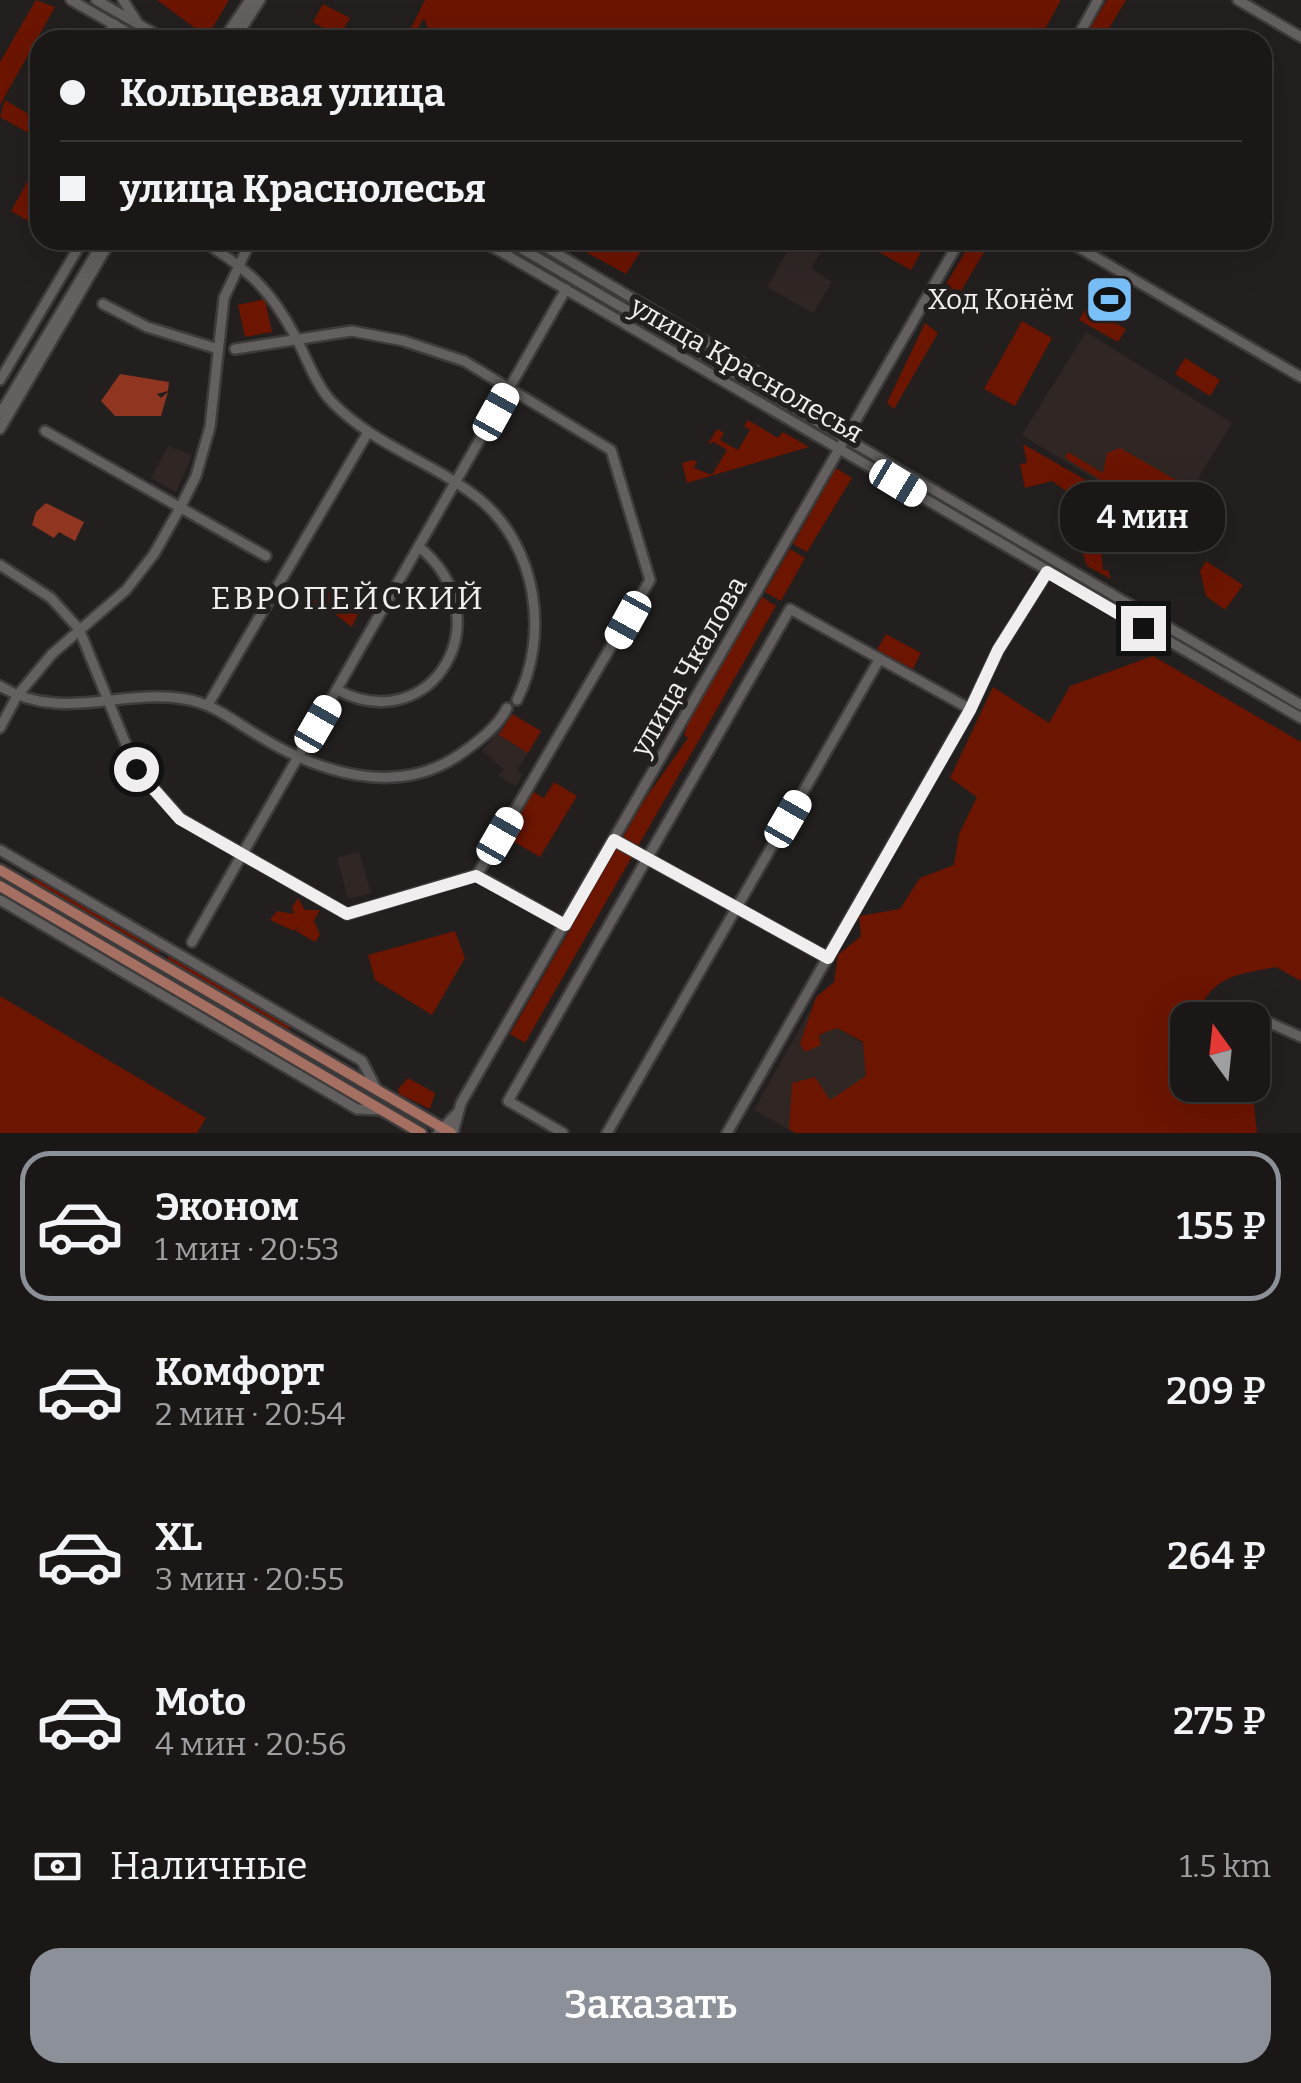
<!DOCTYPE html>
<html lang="ru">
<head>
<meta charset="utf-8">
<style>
  body { margin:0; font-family:Bitter,serif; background:#272423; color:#f1f3f6; height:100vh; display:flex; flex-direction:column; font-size:38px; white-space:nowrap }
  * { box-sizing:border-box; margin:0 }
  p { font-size:32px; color:#9f9fa1 }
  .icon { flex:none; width:55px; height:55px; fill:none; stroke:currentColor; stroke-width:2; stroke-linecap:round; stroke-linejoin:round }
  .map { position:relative; height:1133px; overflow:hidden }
  .side { display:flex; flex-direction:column; background:#1a1716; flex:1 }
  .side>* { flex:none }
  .guide { position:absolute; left:30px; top:30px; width:1242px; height:220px; border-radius:30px; box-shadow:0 10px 40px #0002,0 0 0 2px #383635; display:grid; align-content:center; height:220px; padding:0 30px; background:#1a1716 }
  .needle { width:65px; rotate:345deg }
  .controls { position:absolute; left:1170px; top:1002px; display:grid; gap:20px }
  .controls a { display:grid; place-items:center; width:100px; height:100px; border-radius:20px; background:#1a1716; box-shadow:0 10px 40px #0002,0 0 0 2px #383635; font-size:50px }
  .end { position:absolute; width:45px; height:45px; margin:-22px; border:12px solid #f0eeee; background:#111; box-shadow:0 0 0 5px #111 }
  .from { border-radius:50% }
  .bubble { position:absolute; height:70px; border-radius:30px; background:#1a1716; box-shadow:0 10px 40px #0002,0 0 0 2px #383635; font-size:32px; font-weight:600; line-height:70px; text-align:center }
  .car { position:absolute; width:30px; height:60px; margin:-30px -15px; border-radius:12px; box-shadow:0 0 8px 2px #0007; background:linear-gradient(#fff 24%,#345 0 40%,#fff 0 76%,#345 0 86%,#fff 0) }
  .guide b { display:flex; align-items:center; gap:35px; height:95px; font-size:38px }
  .guide b+b { border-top:2px solid #383635 }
  .guide i { width:25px; height:25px; background:#f1f3f6 }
  ul { padding:18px 0 0; list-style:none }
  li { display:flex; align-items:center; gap:30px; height:150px; margin:0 20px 15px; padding:0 10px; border:5px solid transparent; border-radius:30px }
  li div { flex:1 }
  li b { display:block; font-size:38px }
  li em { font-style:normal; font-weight:600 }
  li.active { border-color:#8c9099 }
  li>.icon { width:90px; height:90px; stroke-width:1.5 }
  .pay { display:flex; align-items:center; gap:25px; height:110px; padding:0 30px; font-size:38px }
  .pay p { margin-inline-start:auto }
  .cta { display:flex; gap:20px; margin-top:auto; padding:20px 30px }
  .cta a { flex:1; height:115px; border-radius:30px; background:#8c9099; color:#fff; font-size:40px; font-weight:600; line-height:115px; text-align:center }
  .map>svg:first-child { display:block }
</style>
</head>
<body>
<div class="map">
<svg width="1301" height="1133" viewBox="0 0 1301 1133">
  <rect width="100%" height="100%" fill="#221f1e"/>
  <g fill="#302725">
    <path d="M794,240l32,3 -15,26 21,13 -19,31 -46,-26z"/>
    <path d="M1086,332l146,91 -62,102 -148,-90z"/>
    <path d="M168,446l24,9 -16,37 -25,-14z"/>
    <path d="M512,714l29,17 -24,40 6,3 -7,12 -18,-10 6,-7 -22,-18z"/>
    <path d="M359,852l12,41 -23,6 -11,-41z"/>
    <path d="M809,1012l93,54 -106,67 -42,-23z"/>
  </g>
  <g fill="#6c1500">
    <path d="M36,0l19,7 -55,98v-43z"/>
    <path d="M157,0h72l-22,37z"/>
    <path d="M425,0h636l-22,40h-597l-12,-6 -6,-16 -13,22h-6z"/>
    <path d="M1107,0h19l-24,40h-19z"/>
    <path d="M323,4l27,14 -11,19 -26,-15z"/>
    <path d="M5,100l35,21 -3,17 -37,-21z"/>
    <path d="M30,177l10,6v45l-29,-17z"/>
    <path d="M564,240h84l-22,34z"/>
    <path d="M857,240h71l-17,30z"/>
    <path d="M972,240h19l-34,58 -12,-12z"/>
    <path d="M265,299l7,33 -27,5 -7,-32z"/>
    <path d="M1087,307l39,22 -8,13 -39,-22z"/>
    <path d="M1022,321l30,17 -37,68 -31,-17z"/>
    <path d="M925,323l13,10 -44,76 -7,-6z"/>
    <path d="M1185,358l35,22 -10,16 -35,-22z"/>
    <path d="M748,420l30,18 5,-6 26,15 -122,36 -5,-20 11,-3 4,2 -3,6 18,7 15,-25 -13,-8 -6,2 9,-15 7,4 -4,7 18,10 12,-20 -6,-4z"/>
    <path d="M1023,444l82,47 -29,7 -24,-17 -27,7 -5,-24 7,-1z"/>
    <path d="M1120,448l70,40 -6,3 -1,11 -12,11 -2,9 -104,-64 3,-6 35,21 4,-20z"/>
    <path d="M836,468l16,10 -45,74 -14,-8z"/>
    <path d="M1100,536l3,34h5l3,9 -24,-13 -8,-25z"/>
    <path d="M790,549l15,9 -24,43 -16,-9z"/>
    <path d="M1206,561l37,24 -18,25 -19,-14 -6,-25z"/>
    <path d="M327,591l33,19 -8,17 -25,-19 -5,2 -11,-6 1,-5 10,2z"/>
    <path d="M762,597l14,9 -251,437 -15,-9 135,-235 43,-61 -4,-3 6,-18z"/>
    <path d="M886,634l35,19 -8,16 -36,-19z"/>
    <path d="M1153,656l148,86v239l-25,-14c-40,8 -61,8 -79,46l5,7h-14v65h64l5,48h-462l-6,-4 3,-46 23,-6 15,23 36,-24 -3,-34 -26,-14 -18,7 2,10 -16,7 -5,-8 16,-47 18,-15 4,-27 23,-19 -2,-20 41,-7 20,-31 34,-13 5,-31 18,-37 -27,-19 43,-91 56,36 21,-37z"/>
    <path d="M512,714l29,17 -13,22 -29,-18z"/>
    <path d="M554,782l23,14 -37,61 -34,-20 27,-45 11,6z"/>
    <path d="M36,874l128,75 -5,4 -128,-71z"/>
    <path d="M298,898l7,12h15l-6,11 6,14 -5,7 -19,-11 2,-5 -4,5 -24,-11 7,-9 17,3 -2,-7z"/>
    <path d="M455,931l10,27 -33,57 -57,-35 -7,-25z"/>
    <path d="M170,953l122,71 -5,8 -121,-71z"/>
    <path d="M0,996l206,122 -9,15h-197z"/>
    <path d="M408,1078l27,15 -5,16 -31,-15 -1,-5z"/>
  </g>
  <g fill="#8f3520">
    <path d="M120,374l49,8 -1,9 -11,3 4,4 7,-6 -7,24h-46l-14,-15z"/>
    <path d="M46,503l38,19 -9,19 -16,-9 -5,6 -22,-13 4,-13z"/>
  </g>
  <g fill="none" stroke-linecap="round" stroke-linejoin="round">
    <defs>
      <g id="minor">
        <path d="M71,0l70,40"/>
        <path d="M96,0l70,40"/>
        <path d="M123,0l14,22"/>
        <path d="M1238,0l63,37"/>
        <path d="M105,40l9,-16"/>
        <path d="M223,40l27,-40"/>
        <path d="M234,40l26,-40"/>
        <path d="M1076,40l22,-40"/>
        <path d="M201,240c46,29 68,47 94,96 12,22 20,48 37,66 43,44 99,59 146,96 59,47 72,137 39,202"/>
        <path d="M481,240l820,478"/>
        <path d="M507,240l794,465"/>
        <path d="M534,240l240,142 9,21"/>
        <path d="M1066,240l235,137"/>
        <path d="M103,304l44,23 68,21"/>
        <path d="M0,380l83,-140"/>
        <path d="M0,414l104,-174"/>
        <path d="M0,429l111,-189"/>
        <path d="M45,431l221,125"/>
        <path d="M0,565l51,33 28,31 57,140 45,50 166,95 130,-39 173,-295 -39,-130 -147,-89 -60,-20 -52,-10 -117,18"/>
        <path d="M0,686c61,37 120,2 185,13 30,5 48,22 74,37 59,36 137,62 200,19 17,-12 39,-28 48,-47"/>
        <path d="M337,690c97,50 167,-74 82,-143"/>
        <path d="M209,703l158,-269"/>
        <path d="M0,728l17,-32 35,-42 74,-64 28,-36 26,-46 16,-32 14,-49 14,-129 27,-58"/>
        <path d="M614,840l214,118"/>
        <path d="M0,850l362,211 15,29"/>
        <path d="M477,875l88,50"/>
        <path d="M0,900l357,209 25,1"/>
        <path d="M192,942l374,-653"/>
        <path d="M1235,1007l66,30"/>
        <path d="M438,1133l18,-19"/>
        <path d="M453,1133l8,-30 499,-863"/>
        <path d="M563,1133l-55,-32 282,-492 180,100"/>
        <path d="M607,1133l272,-473"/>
        <path d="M727,1133l243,-424 28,-59 49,-78"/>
      </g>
      <g id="major">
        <path d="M0,870l451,263"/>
        <path d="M0,886l421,247"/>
      </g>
    </defs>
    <use href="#minor" stroke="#3d3b3b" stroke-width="14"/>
    <use href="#major" stroke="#3d3b3b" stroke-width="15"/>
    <use href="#minor" stroke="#646060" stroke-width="9"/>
    <use href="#major" stroke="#a56f62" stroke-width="10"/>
  </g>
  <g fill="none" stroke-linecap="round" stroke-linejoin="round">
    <path stroke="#f0eeee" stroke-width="12" d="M136,769l44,50 167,95 129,-38 89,49 49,-85 214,118 142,-248 28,-60 49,-78 96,56"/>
  </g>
  <defs>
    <symbol id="stadium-square" viewBox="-11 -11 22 22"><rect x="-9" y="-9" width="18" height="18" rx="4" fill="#79bff8" stroke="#221f1e"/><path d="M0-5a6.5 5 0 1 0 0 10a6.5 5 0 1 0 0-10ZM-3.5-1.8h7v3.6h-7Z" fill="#111"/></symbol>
  </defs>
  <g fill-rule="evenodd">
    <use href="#stadium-square" x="1082" y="272" width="55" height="55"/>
  </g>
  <g text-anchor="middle" stroke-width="10" stroke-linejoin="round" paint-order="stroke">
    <g font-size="28" fill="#f0eeee" stroke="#221f1e" text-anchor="end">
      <text x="1074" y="309">Ход Конём</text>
    </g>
    <g font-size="28" fill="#f0eeee" stroke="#221f1e">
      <text transform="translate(747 369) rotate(30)" y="10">улица Краснолесья</text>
      <text transform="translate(688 666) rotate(-60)" y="10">улица Чкалова</text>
    </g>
    <g font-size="32" letter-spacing="2.5" fill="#f0eeee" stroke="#221f1e">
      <text x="348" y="609">ЕВРОПЕЙСКИЙ</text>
    </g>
  </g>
</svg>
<div class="controls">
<a><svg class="needle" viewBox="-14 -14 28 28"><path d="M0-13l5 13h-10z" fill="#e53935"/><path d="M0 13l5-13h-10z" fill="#9f9fa1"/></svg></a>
</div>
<i class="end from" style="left:136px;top:769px"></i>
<i class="end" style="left:1143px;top:628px"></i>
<div class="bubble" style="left:1060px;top:482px;width:165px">4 мин</div>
<i class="car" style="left:496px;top:412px;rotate:29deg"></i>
<i class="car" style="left:898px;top:483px;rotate:121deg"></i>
<i class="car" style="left:628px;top:620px;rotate:209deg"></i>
<i class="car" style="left:318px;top:724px;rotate:30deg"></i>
<i class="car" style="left:788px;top:819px;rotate:30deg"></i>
<i class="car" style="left:500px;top:836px;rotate:30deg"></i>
<div class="guide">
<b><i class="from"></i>Кольцевая улица</b>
<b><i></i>улица Краснолесья</b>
</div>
</div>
<section class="side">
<ul>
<li class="active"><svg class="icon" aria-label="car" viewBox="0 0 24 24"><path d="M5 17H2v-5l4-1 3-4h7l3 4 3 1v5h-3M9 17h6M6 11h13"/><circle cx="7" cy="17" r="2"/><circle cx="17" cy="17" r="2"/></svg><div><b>Эконом</b><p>1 мин · 20:53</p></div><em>155 ₽</em></li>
<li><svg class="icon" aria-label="car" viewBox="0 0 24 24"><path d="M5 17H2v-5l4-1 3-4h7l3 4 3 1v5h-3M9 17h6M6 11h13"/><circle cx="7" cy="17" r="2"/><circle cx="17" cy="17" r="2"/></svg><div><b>Комфорт</b><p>2 мин · 20:54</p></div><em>209 ₽</em></li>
<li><svg class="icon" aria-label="car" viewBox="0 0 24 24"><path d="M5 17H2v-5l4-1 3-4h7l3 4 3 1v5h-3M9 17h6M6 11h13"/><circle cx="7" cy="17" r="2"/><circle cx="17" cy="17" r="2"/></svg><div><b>XL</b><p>3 мин · 20:55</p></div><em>264 ₽</em></li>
<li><svg class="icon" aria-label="car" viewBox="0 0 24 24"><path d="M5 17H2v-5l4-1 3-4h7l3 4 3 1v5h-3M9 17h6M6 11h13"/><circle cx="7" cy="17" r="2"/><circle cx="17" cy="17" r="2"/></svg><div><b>Moto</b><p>4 мин · 20:56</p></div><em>275 ₽</em></li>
</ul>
<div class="pay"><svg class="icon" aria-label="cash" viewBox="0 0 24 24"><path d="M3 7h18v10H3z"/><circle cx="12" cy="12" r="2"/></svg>Наличные<p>1.5 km</p></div>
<div class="cta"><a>Заказать</a></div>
</section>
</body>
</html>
